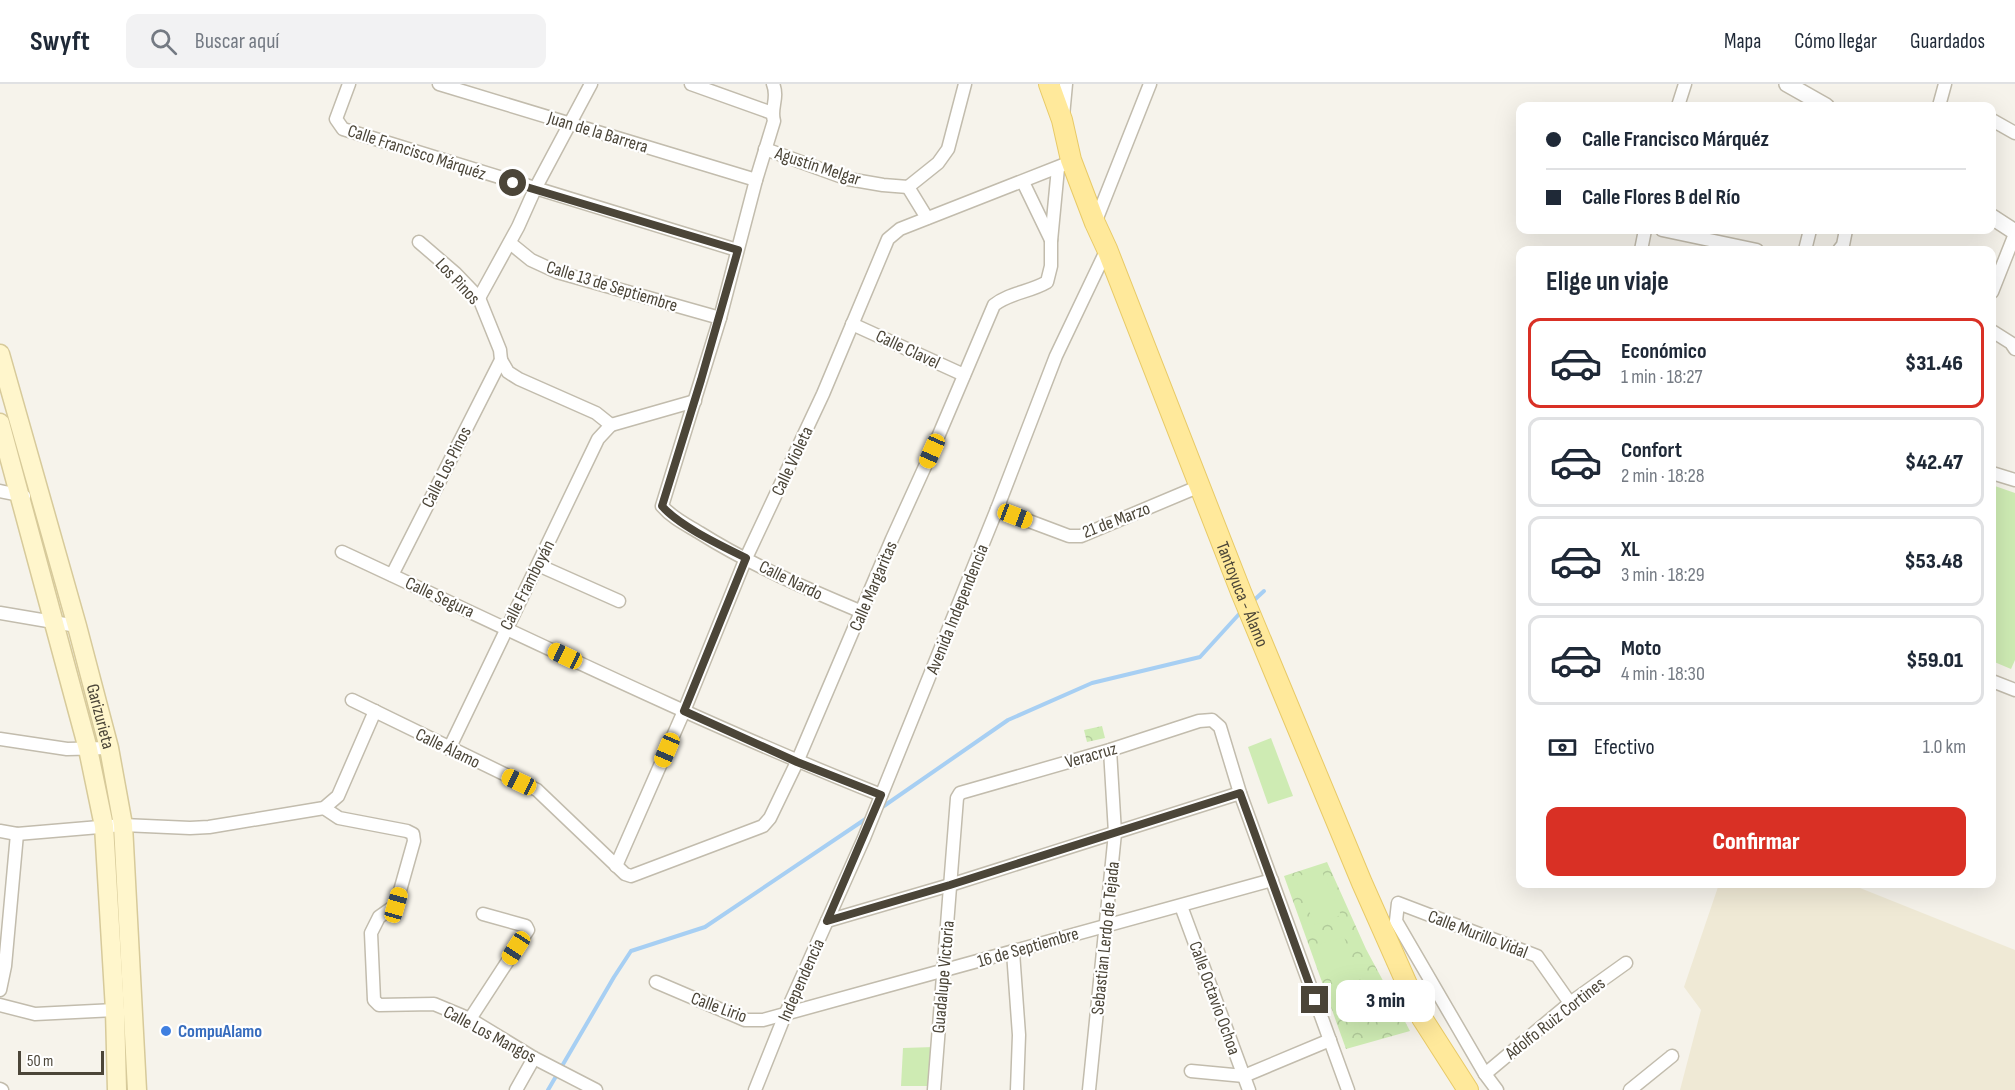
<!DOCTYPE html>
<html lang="es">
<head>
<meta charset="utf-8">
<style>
  body { margin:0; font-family:"Sofia Sans Condensed",sans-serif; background:#f2f2f3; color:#1f2937; height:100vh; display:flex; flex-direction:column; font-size:22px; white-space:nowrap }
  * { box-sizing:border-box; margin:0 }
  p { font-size:20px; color:#747a83 }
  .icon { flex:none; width:33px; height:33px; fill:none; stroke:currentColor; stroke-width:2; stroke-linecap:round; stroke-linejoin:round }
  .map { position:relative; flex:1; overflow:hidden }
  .side { position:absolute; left:1516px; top:162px; width:480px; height:642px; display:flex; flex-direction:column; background:#fff; border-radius:12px; box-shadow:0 6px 24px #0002 }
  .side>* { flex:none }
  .banner { position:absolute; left:1516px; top:18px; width:480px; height:132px; border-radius:12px; box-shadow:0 6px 24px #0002; display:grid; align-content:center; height:132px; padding:0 30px; background:#fff }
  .scale { position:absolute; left:18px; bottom:15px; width:86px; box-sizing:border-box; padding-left:6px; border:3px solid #4b4538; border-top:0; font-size:16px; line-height:21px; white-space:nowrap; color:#4b4538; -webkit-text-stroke:4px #fff; paint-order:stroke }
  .end { position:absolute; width:27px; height:27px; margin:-14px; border:8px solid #4b4538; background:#fff; box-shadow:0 0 0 3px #fff }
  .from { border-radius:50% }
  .bubble { position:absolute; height:42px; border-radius:12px; background:#fff; box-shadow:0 6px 24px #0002; font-size:20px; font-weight:800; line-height:42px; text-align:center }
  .car { position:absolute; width:18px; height:36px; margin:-18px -9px; border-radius:8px; box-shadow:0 0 4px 2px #0007; background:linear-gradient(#f5c518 24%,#345 0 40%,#f5c518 0 76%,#345 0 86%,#f5c518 0) }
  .banner b { display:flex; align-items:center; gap:21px; height:57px; font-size:22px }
  .banner b+b { border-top:2px solid #e0e1e3 }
  .banner i { width:15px; height:15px; background:#1f2937 }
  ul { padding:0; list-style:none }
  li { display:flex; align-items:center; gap:18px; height:90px; margin:0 12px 9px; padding:0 18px; border:3px solid #e0e1e3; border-radius:12px }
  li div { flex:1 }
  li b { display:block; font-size:22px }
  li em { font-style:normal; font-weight:800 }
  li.selected { border-color:#d93025 }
  li>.icon { width:54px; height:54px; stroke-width:1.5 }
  h2 { padding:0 30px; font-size:27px; line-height:72px }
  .pay { display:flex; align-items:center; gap:15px; height:66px; padding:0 30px; font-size:22px }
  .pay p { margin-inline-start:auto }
  .button { display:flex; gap:12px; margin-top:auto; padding:12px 30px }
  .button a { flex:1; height:69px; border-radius:12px; background:#d93025; color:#fff; font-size:24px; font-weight:800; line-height:69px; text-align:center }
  header { display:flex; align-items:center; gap:36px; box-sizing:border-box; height:84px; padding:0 30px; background:#fff; border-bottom:2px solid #e0e1e3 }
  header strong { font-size:28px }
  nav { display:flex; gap:33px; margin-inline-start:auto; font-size:21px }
  .search { width:420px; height:54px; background:#f2f2f3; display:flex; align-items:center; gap:15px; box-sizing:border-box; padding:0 21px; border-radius:12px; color:#747a83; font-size:22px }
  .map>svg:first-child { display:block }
</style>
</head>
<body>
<header>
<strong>Swyft</strong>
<div class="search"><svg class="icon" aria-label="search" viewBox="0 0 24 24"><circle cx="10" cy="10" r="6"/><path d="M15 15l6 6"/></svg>Buscar aquí</div>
<nav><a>Mapa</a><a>Cómo llegar</a><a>Guardados</a></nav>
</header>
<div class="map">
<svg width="2015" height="1006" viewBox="0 0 2015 1006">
  <defs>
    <pattern id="forest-crowns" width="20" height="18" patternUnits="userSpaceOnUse" patternTransform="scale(1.5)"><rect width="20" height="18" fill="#ceebb3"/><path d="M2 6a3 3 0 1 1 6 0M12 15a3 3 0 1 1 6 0" fill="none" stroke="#b2cb9b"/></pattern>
  </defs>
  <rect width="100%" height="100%" fill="#f6f3eb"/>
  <path fill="#efe9d5" d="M1719,800h131l165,66v140h-335l21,-80 -17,-23z"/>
  <g fill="url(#forest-crowns)">
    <path d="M1102,642l3,12 -18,4 -3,-12z"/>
    <path d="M1327,778l39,87 44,82 -64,18 -62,-173z"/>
  </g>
  <g fill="#ceebb3">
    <path d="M1992,401l23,8v167l-4,9 -19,-8z"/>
    <path d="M1271,654l22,58 -25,8 -20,-57z"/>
    <path d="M1320,783l21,48 -26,10 -20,-47z"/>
    <path d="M1344,853l18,49 -25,10 -20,-51z"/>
    <path d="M934,963l-4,39h-29l2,-38z"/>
  </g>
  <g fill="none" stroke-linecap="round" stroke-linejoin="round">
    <g stroke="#a7cff3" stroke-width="4">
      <path d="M1251,519l13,-12"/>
      <path d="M881,724l127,-88 84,-37 108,-26 41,-45"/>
      <path d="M548,1006l66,-113 17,-26 74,-24 162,-109"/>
    </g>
    <defs>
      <g id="minor">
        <path d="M349,0l-13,35 7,10 394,121"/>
        <path d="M439,0l317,96"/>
        <path d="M691,0l81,29"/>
        <path d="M773,0c6,14 -3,24 1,37l-18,59 -36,138 -58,188c10,12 25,19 38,27 51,32 107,56 162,79"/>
        <path d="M1678,22l7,-22"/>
        <path d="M1939,22l6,-22"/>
        <path d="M1063,32l3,-32"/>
        <path d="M1992,36l23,13"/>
        <path d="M765,65l83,30 35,6 25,2"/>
        <path d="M1023,98l28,58"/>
        <path d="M908,103l30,-24 10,-14 17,-65"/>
        <path d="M908,103l19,31"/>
        <path d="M1095,139l55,-139"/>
        <path d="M1662,146l95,20"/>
        <path d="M510,159l21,17 26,12 163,46"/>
        <path d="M1641,166l4,-20"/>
        <path d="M1805,166l5,-20"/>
        <path d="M1839,166l4,-5 3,-15"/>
        <path d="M1992,208l23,-58"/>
        <path d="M479,214l39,-71 17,-38 56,-105"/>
        <path d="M852,240l112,51"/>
        <path d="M1992,247l19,12 4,6"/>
        <path d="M501,276l7,12 11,7 77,34 15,12"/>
        <path d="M611,341l84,-24"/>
        <path d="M1992,389l23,7"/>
        <path d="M0,407l24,5"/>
        <path d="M997,425l72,27h12l119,-50"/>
        <path d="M342,468c179,83 356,170 539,243"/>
        <path d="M538,481l81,36"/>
        <path d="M392,491l109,-215 -1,-10 -21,-52 -24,-25 -36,-31"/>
        <path d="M0,529l77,13"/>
        <path d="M1992,597l23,9"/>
        <path d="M352,616l185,90 88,84 6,2 132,-50 7,-8 27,-56 95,-223 40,-88 62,-146c15,-12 36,-13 53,-23l4,-16v-25l7,-73"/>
        <path d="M0,655l67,10 42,-1"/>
        <path d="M449,665l149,-310 13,-14"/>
        <path d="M324,724l15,10 68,13 6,3 1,7 -18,64 -17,12 -8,16 3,67 5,5 55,-1 36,15 64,39 62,32"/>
        <path d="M0,747l17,3 106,-9 67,3 19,-1 115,-19 14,-12 37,-85"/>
        <path d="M616,782l68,-155 62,-153 77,-164 65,-155 12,-10 163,-64"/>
        <path d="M1181,822l68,184"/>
        <path d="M827,837l123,-36 290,-92"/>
        <path d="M1013,868l6,83 -2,55"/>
        <path d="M656,898l89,38h18l509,-140"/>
        <path d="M0,906l5,-24 12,-132"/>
        <path d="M0,921l35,9 80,-4"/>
        <path d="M470,935l58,-89 -2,-4 -43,-12"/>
        <path d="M1191,987l53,5 86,-36"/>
        <path d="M1485,990l85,-71 56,-40"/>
        <path d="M0,1005l2,1"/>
        <path d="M516,1006l18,-32"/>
        <path d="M755,1006l30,-75 79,-177 133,-329 59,-153 51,-107"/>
        <path d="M934,1006l23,-292 3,-5 150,-43 89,-29 13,-1 8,7 20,66 108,297"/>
        <path d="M1089,1006l26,-257 -5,-83"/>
        <path d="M1497,1006l-12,-16 -89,-153 2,-18 139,53 33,47"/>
        <path d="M1630,1006l42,-34"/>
      </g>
      <g id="tertiary">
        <path d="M1787,0l39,22"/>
        <path d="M1992,133l23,15"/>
      </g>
      <g id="secondary">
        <path id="s1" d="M0,270l77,272 32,122 14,77 14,265"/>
        <path d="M0,339l88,326 16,77 11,184 2,80"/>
      </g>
      <g id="primary">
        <path id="s2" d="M1049,0l13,36 9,40 24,63 12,26 134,343 121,291 60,135 46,72"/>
      </g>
    </defs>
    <use href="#minor" stroke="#c2bcad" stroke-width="15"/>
    <use href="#tertiary" stroke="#c2bcad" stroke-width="18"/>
    <use href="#secondary" stroke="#d7ca9a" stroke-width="21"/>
    <use href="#primary" stroke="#e8ca67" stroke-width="22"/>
    <use href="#minor" stroke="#fff" stroke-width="12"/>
    <use href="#tertiary" stroke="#fff" stroke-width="15"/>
    <use href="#secondary" stroke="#fff6cc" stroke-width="18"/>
    <use href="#primary" stroke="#ffe99b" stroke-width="20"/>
  </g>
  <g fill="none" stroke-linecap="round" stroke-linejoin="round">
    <path stroke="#4b4538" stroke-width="8" d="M513,99l225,67 -37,130 -39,126c17,20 60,40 84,52l-62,153 113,51 84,33 -54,126 123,-36 290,-92 75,207"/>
  </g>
  <circle fill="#3f7fe0" stroke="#fff" stroke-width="2" cx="166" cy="947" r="6"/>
  <g text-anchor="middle" stroke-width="4.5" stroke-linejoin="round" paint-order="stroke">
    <g font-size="18" fill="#4b4538" stroke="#fff">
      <text transform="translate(598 48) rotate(17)" y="6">Juan de la Barrera</text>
      <text transform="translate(417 68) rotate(18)" y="6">Calle Francisco Márquéz</text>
      <text transform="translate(818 82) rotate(18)" y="6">Agustín Melgar</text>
      <text transform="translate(458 197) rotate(47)" y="6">Los Pinos</text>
      <text transform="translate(612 202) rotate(17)" y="6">Calle 13 de Septiembre</text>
      <text transform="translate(908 265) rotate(25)" y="6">Calle Clavel</text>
      <text transform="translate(792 377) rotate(-65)" y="6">Calle Violeta</text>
      <text transform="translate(446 383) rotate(-63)" y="6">Calle Los Pinos</text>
      <text transform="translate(1116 436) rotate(-21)" y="6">21 de Marzo</text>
      <text transform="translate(791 496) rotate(26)" y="6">Calle Nardo</text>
      <text transform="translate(527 501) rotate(-63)" y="6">Calle Framboyán</text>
      <text transform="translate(873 502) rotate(-67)" y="6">Calle Margaritas</text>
      <text dy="6" stroke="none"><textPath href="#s2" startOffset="546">Tantoyuca - Álamo</textPath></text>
      <text transform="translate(440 513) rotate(25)" y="6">Calle Segura</text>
      <text transform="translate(957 525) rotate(-68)" y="6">Avenida Independencia</text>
      <text dy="6" stroke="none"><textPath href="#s1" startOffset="376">Garizurieta</textPath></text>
      <text transform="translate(448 664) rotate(26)" y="6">Calle Álamo</text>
      <text transform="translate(1091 671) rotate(-16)" y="6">Veracruz</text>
      <text transform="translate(1478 850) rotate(21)" y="6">Calle Murillo Vidal</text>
      <text transform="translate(1105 854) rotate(-84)" y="6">Sebastian Lerdo de Tejada</text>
      <text transform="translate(1028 863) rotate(-16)" y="6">16 de Septiembre</text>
      <text transform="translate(943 893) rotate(-85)" y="6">Guadalupe Victoria</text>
      <text transform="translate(801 896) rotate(-66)" y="6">Independencia</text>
      <text transform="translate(1215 914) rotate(70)" y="6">Calle Octavio Ochoa</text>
      <text transform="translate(719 923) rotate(20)" y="6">Calle Lirio</text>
      <text transform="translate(1555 934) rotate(-38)" y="6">Adolfo Ruiz Cortines</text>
      <text transform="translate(490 950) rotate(28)" y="6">Calle Los Mangos</text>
    </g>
    <g font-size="18" font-weight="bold" fill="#366cbe" stroke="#fff" text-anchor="start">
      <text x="178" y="953">CompuAlamo</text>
    </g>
  </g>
</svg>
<div class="scale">50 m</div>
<i class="end from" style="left:513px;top:99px"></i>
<i class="end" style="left:1315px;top:916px"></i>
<div class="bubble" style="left:1336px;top:896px;width:99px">3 min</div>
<i class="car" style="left:932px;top:367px;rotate:204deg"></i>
<i class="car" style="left:1015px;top:432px;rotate:111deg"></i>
<i class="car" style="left:565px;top:572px;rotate:295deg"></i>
<i class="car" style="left:667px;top:666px;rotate:203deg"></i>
<i class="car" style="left:519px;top:698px;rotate:295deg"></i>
<i class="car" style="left:396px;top:821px;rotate:16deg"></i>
<i class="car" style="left:516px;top:864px;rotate:213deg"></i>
<div class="banner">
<b><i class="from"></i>Calle Francisco Márquéz</b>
<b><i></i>Calle Flores B del Río</b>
</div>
<section class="side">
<h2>Elige un viaje</h2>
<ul>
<li class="selected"><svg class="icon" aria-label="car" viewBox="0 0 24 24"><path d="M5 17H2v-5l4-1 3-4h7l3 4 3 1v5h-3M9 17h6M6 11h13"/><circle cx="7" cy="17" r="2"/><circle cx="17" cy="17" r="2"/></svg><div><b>Económico</b><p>1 min · 18:27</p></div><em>$31.46</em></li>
<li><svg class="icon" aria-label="car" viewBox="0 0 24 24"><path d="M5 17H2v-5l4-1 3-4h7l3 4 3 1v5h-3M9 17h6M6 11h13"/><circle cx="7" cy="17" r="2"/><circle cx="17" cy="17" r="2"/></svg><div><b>Confort</b><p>2 min · 18:28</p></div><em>$42.47</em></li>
<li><svg class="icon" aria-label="car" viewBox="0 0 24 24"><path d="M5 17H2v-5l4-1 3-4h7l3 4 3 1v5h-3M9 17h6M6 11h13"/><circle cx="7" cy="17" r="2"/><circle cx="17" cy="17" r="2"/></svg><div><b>XL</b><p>3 min · 18:29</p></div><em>$53.48</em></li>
<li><svg class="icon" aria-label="car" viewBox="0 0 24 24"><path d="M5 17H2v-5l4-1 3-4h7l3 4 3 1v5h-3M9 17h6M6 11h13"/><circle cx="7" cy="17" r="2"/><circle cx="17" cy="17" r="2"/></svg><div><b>Moto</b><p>4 min · 18:30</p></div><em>$59.01</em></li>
</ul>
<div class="pay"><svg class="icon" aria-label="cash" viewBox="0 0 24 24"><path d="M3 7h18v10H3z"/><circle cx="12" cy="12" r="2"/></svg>Efectivo<p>1.0 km</p></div>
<div class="button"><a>Confirmar</a></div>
</section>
</div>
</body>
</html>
